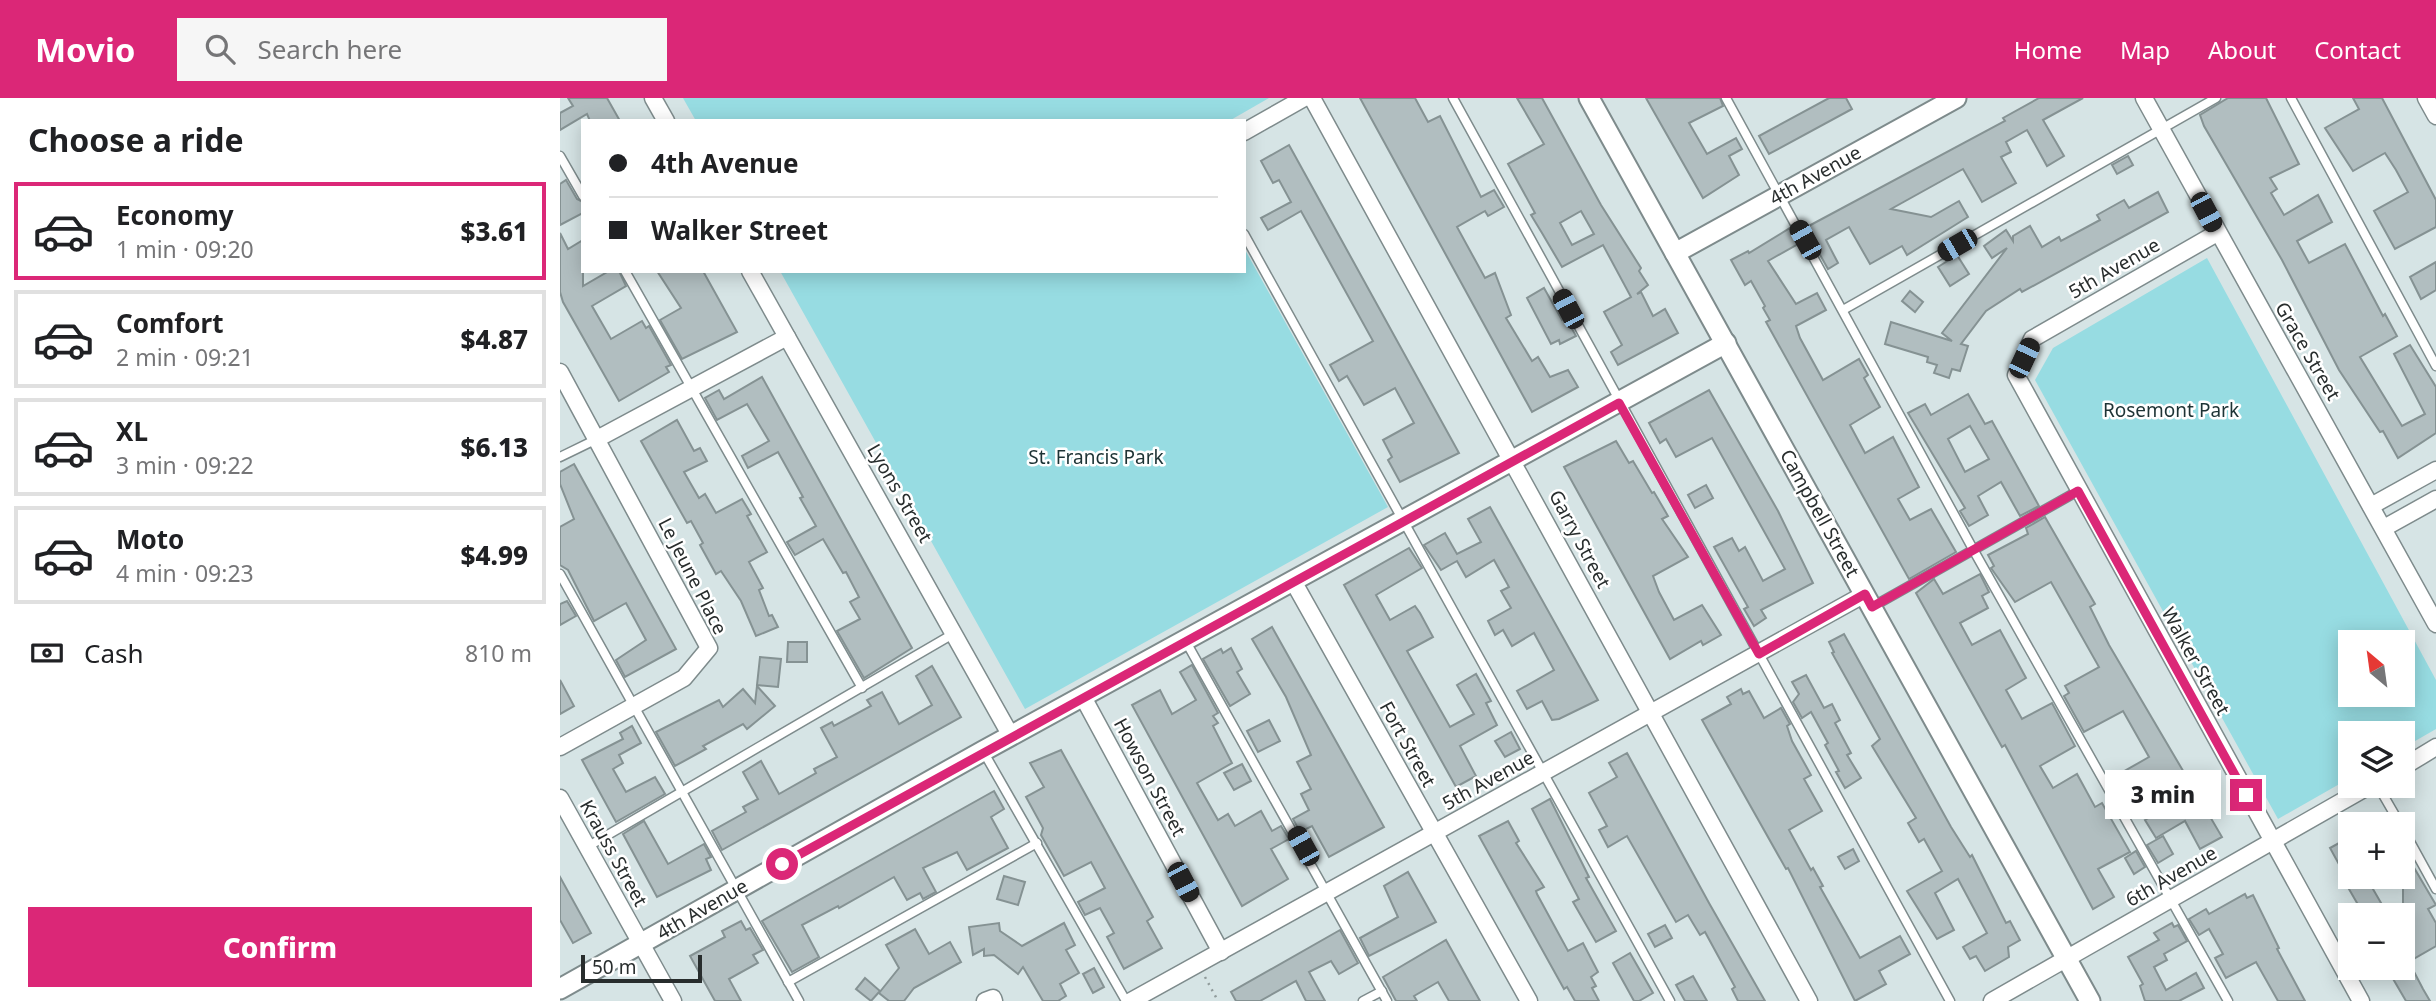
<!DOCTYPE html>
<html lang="en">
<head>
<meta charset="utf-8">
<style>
  body { margin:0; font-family:"Noto Sans",sans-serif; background:#f6f6f6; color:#202124; height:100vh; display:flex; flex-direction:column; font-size:26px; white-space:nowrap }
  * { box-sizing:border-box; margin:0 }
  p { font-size:23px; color:#757577 }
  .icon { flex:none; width:38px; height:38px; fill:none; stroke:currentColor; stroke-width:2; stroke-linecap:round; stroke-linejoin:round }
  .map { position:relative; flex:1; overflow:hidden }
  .details { display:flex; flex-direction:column; background:#fff; width:560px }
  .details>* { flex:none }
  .top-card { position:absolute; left:21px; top:21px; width:665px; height:154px; border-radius:0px; box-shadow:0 4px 18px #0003; display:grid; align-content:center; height:154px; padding:0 28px; background:#fff }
  .needle { width:46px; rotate:331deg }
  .fabs { position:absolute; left:1778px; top:532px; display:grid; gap:14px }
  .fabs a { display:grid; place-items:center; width:77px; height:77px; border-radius:0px; background:#fff; box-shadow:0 4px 18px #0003; font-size:35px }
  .scale { position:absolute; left:21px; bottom:18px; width:121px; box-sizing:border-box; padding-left:7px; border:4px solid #282d2d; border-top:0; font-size:19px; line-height:24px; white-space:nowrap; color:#282d2d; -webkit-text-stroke:5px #fff; paint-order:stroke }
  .end { position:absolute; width:32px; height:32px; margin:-16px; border:9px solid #db2777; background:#fff; box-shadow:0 0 0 4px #fff }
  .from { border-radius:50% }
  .bubble { position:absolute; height:49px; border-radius:0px; background:#fff; box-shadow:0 4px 18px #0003; font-size:23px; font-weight:800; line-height:49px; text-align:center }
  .car { position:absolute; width:21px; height:42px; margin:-21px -10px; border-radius:9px; box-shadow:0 0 5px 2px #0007; background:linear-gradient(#222 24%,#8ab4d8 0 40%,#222 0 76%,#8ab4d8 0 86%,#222 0) }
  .top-card b { display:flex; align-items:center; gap:24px; height:66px; font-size:26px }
  .top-card b+b { border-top:2px solid #e0e0e0 }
  .top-card i { width:18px; height:18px; background:#202124 }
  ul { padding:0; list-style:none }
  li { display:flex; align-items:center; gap:21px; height:98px; margin:0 14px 10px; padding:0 14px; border:4px solid #e0e0e0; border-radius:0px }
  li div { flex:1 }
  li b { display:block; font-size:26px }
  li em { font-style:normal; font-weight:800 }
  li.active { border-color:#db2777 }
  li>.icon { width:63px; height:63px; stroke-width:1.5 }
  h2 { padding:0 28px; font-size:32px; line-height:84px }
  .pay { display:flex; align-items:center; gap:18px; height:77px; padding:0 28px; font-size:26px }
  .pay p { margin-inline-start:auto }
  .primary-button { display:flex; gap:14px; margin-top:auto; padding:14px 28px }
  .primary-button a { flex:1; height:80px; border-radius:0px; background:#db2777; color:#fff; font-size:28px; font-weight:800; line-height:80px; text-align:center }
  header { display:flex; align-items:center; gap:42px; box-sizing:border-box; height:98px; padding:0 35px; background:#db2777; color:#fff }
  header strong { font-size:33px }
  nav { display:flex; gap:38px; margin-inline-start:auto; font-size:24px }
  .search { width:490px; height:63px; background:#f6f6f6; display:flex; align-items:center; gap:18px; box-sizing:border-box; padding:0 24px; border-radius:0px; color:#757577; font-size:26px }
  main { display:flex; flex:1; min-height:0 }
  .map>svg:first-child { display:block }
</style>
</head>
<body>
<header>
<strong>Movio</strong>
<div class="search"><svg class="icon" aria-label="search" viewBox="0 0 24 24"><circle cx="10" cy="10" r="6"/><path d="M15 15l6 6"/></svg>Search here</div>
<nav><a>Home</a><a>Map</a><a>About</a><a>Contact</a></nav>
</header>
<main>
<section class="details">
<h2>Choose a ride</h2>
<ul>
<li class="active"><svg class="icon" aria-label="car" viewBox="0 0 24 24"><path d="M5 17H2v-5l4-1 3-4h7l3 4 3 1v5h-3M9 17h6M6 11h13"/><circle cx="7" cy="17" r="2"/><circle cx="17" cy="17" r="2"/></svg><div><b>Economy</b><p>1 min · 09:20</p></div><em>$3.61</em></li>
<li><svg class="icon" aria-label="car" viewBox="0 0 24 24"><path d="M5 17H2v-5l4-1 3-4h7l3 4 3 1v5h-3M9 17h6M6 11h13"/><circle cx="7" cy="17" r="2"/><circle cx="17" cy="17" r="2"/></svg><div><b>Comfort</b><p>2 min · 09:21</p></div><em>$4.87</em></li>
<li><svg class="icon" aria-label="car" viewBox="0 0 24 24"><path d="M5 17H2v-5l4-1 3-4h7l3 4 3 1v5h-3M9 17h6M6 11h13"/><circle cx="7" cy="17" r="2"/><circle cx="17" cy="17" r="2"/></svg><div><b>XL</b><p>3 min · 09:22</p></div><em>$6.13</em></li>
<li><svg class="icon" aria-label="car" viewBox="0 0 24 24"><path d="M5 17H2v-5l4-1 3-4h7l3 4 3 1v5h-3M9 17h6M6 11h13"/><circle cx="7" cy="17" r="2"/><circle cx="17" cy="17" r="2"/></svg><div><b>Moto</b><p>4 min · 09:23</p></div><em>$4.99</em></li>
</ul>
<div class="pay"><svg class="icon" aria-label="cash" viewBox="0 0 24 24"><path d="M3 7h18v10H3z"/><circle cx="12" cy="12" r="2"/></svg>Cash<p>810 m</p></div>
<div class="primary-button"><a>Confirm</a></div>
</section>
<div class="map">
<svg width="1876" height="903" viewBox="0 0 1876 903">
  <rect width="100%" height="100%" fill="#d6e4e5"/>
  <g fill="#97dce2" fill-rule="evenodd">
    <path d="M123,0h586l-40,23h-533z"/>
    <path d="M684,150l144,259 -363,202 -245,-438h464z"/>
    <path d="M1647,160l229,422v49l-33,19v-15h-53v45l-72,41 -243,-439 18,-32zM1790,544h53v53h-53z"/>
  </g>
  <g fill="#b1bec0" stroke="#859293" stroke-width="2" fill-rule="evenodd">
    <path d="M8,0h39l13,23h-30l-3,-7 -27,16v-17l13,-7z"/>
    <path d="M800,0h55l13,24 12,-6 41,81 13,-7 10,17 -16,9 -3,-5 -28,16 28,51 10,-5 16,42 -5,3 26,43 6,-4 12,20 18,-7 10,17 -46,25z"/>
    <path d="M957,0h25l59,107 40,63 -2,3 9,14 -11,9 4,-2 12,24 12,-7 13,24 -60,32 -7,-13 11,-7 -18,-33 27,-15 -28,-52 -41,22 -20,-34 -11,-18 4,-2 -27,-49 36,-20zM1021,113l13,23 -22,11 -12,-22z"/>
    <path d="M1086,0h74l3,8 -34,17 18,31 29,-16 6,11 -13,7 10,19 -36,23z"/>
    <path d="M1269,0h17l6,11 -83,45 -10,-18z"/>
    <path d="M1479,0h44l-40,22 21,36 -17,10 -20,-36 -21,12 5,10 -10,5 15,26 -34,19 -19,-33 -72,40 40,8 28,-16 9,16 -61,38 -5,-9 -32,18 -21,-37 -23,13 12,23 -10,6 -23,-41 200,-107 -2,-3z"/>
    <path d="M1668,0h38l33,66 -29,14 7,11 -6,4 13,22 34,-20 14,27 -35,19 12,22 36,-19 38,72 2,-2 12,22 -37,21 42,69 23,-12 -31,-60 16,-9 26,42v46l-38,25 -15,-27 -3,1 -41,-62 -57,-110 -78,-134 -4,-11z"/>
    <path d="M1793,0h29l54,102v27l-41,22 -21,-38 34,-19 -12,-22 -11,-17 -32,18 -28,-43 34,-19z"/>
    <path d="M729,47l170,308 -59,29 -12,-22 4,-3 -9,-17 31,-17 -19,-35 -31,17 -17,-29 -8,5 -9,-16 43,-24 -72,-130 -33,19 -7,-12 30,-16 -12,-22 -6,3 -12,-22z"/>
    <path d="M1568,58l5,9 -16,9 -5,-9z"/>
    <path d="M6,82l11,19 6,3v11l-23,12v-41z"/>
    <path d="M1598,94l10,20 -146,80 -2,-3 -34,22 -25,33 7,2 -8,25 -8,-2 -3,9 -15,-5 3,-8 -10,-3 1,-5 -43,-13 6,-22 61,19 -10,-8 65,-85 -15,10 -8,-12 22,-16 7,11v-5l17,-10 12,21 17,-10 2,4 39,-21 -3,-5 27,-15 5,8z"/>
    <path d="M1230,130l8,16 -30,17 28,43 21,-11 9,17 -30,16 4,12 23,42 36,-21 9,16 -4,3 16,29 -30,18 15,28 28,-16 26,50 -21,12 12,21 21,-11 25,43 -47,27 -143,-257 4,-2 -7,-12 2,-2 -14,-25 -6,4 -14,-25 17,-9 1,2z"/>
    <path d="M0,135l8,16 15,-9v46l26,-15h10l7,15 -34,20 19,33 31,-18 4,7 3,-2 22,39 -5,2 3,5 -50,29 -56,-99 -3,-10z"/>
    <path d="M1397,157l12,19 -19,12 -12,-19z"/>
    <path d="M1876,164v28l-15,9 -11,-22z"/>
    <path d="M97,173h46l34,61 -55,27 -22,-39 21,-12z"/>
    <path d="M984,190l18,32 4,-2 10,18 -16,8 -1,-4 -8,4 -24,-46z"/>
    <path d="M1350,193l13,11 -8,10 -13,-11z"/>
    <path d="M202,279l150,271 -48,30 -27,-47 23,-12 -10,-17 9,-5 -13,-25 -3,1 -20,-34 -28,16 -8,-13 29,-16 -16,-28 3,-1 -25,-45 -30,16 -6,-12 27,-15 -22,-37 -30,16 -12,-22 14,-8 5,9z"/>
    <path d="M1149,292l69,121 35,72 -52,27 5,8 -12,8 -10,-17 4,-2 -34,-60 18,-9 7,13 6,-4 18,34 22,-12 -73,-131 -36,19 -10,-18 -6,4 -11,-20z"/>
    <path d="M1408,296l17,30 7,-3 47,85 -19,10 -19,-34 -23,14 10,19 -19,11 -9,-15 5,-3 -57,-95 17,-9 6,11zM1410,328l19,33 -24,13 -17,-33z"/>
    <path d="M117,322l17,31 6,-3 7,13 -23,11 15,26 6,-4 11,19 26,-14 9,15 -4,2 20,36 -18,10 14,26 -4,2 10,26 3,-1 6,12 -22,9 -15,-35 -20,-30 -5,3 -16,-29 3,-2 -12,-22 -4,2 -46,-82z"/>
    <path d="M1056,343l13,22 4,-2 19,32 2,-1 14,24 -6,3 26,38 -35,19 6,16 15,28 28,-15 19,30 -18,10 -2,-4 -31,18 -106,-192z"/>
    <path d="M14,366l102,185 -51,28 -9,-17 30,-20 -20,-37 -32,18 -26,-51 -8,-5v-38l14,-8 -14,-35v-12z"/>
    <path d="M1146,387l7,13 -18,10 -7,-13z"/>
    <path d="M930,409l108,193 -39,19 -7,1 -10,-19 -15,8 -10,-18 37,-21 -20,-37 -22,13 -9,-16 -8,5 -7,-14 23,-13 -10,-17 8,-4 -15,-27 -28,17 -9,-16 -16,9 -17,-25 21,-12 12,21 24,-12 -13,-23z"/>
    <path d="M1485,419l50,87 -5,3 19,38 113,192 -22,12 -15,-28 -29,17 -11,-18 30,-17 -16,-28 -35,20 -10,-18 35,-20 -26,-46 -39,21 -20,-36 5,-3 -4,-7 34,-19 -48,-85 -36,20 -24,-34 3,-2 -6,-11 40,-21 -2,-6z"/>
    <path d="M849,450l13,20 -46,27 14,25 25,-14 5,7 13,24 -26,14 43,76 24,-13 -17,-29 19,-11 15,27 -5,2 11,22 -37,21 16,30 -20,11 -112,-202z"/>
    <path d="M1420,476l9,18 -7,4 6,12 -28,15 12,22 28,-15 26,48 -20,12 16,29 30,-16 23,43 -35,20 13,22 24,-14 18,33 7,-4 28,49 -32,17 16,28 -21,12 -88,-164 -3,2 -86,-154 18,-14 9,15z"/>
    <path d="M7,503l9,15 -16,9v-21z"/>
    <path d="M712,529l112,200 -55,30 -17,-31 -12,6 -7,-13 16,-9 -8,-16 10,-5 -14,-27 14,-7 -25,-58 -34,-58z"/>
    <path d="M1284,536l107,193 19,30 2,-2 34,68 4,-2 10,19 -12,7 1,10 -24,14 -9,-15 -6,3 -7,-12 24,-14 -29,-54 -23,14 19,37 -17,9 -30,-48 35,-20 -18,-32 -5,3 -11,-19 8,-5 -44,-72 8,-7 -48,-86 2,-1 -5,-10z"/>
    <path d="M228,544h19v20h-20z"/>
    <path d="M671,550l11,21 -5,3 13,22 -20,12 -27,-47 18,-10 2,4z"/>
    <path d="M200,559l21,2 -3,28 -21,-2z"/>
    <path d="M632,567l26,48 -5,3 5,7 -5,3 19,37 -35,20 21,37 10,-6 7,12 26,-15 11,20 9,-5 8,13 -18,10 17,30 -46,27 -110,-201 28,-15 12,24 24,-14 -16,-28z"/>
    <path d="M372,568l29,51 -239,133 -10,-19 34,-19 -3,-5 15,-8 -15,-27 18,-11 18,33 37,-21 -2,-4 23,-12 -16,-29 11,-6 2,4 37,-20 -4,-6 15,-8 17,32 33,-19 -16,-29z"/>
    <path d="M1246,577l18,33 8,-4 8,16 -5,3 16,30 -4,2 14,23 -16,10 -9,-16 3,-1 -14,-26 3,-2 -17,-31 -9,6 -9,-16 6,-8 -7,-12z"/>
    <path d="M0,582l14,26 -14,8z"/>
    <path d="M197,588l18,20 -28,23 -4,-5 -40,22 3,3 -31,17 -19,-34 63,-32 4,7 20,-18 12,14z"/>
    <path d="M1181,591l2,5 6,-3 15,27 17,-10 9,16 -3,2 5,15 19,34 -7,4 18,32 -33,19 22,40 2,-2 10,18 -3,1 40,71 40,-22 10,18 -31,17 7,13 -31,17 -67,-133 -2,1 -84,-149 29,-16 -4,-7z"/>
    <path d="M709,622l11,21 -22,11 -11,-21z"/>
    <path d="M72,628l9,17 -22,12 4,8 -10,6 13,23 29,-15 10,17 -49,28 -34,-62 41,-21 -3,-6z"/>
    <path d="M951,634l9,17 -15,8 -10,-16z"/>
    <path d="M501,652l92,167 -6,4 15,27 -38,21 -17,-32 7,-4 -14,-25 -15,7 -7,-13 27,-14 -14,-26 -27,14 -23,-41 2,-7 -17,-31 18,-10 -14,-24z"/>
    <path d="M1067,655l82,150 56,98h-27l-6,-12 3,-2 -30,-55 -5,3 -12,-20 -12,7 -49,-86 -19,11 -9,-17 8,-4 -18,-33 28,-16 -8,-14z"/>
    <path d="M682,666l9,17 -17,9 -10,-17z"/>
    <path d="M434,693l10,18 -13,8 17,31 -41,22 -10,-18 -34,16 13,24 -13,7 -3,-6 -13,7 -13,-23 -55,31 -1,-2 -36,19 17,32 -27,15 -30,-51z"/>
    <path d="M990,701l39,78 -3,1 30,53 -20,11 -23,-40 6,-3 -47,-90z"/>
    <path d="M84,723l24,43 36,-20 7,13 -5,2 5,11 -54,27 -34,-63z"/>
    <path d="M948,723l11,20 -3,2 28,44 -8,4 1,3 31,57 15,-8 15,29 -7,5 5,9 -4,2 7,13h-24l-8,-14 -3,2 -85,-153z"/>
    <path d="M1603,738l10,18 -15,9 -11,-18z"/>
    <path d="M1790,739v40h16l22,38h-24l-22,-38h4l-16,-29z"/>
    <path d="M1293,751l6,12 -14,8 -7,-12z"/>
    <path d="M1843,751l33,56 -8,4 8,14v23l-33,19v-77l-7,-11h7z"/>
    <path d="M1576,753l9,16 -11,7 -9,-16z"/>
    <path d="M848,774l28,50 -67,34 -9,-18 38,-21 -14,-31z"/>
    <path d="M444,778l21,6 -7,23 -21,-6z"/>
    <path d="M0,779l31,56 -18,10 -13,-23z"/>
    <path d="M1685,796l2,4 6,-3 26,53 -2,1 28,52h-27l-22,-39 -30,16 -11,-20 8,-4 -14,-25 -10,6 -10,-16 17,-10 3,5z"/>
    <path d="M181,823l5,9 4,-2 13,22 -10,5 5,8 -29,16 12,22h-26l-25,-45 35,-19 -3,-6z"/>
    <path d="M439,825l1,8 22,15 42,-23 11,22 -9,5 13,23 -19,11 6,12 -8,5h-15l-20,-34 -5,7 -24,-19 -10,1v-7l-11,6 -4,-28z"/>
    <path d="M1612,825l2,4 4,-2 9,16 -23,13 3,6 -13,7 12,23 30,-17 8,15 -25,13h-34l-5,-15 3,-2 -15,-27 31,-17 -5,-7z"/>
    <path d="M1105,827l7,13 -17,9 -7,-13z"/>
    <path d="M355,831l14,25 21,-12 11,20 -47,26 -10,13h-15l-10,-8 20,-25 -13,-23z"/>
    <path d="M780,832l18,33 -19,11 -8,-13 -22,11 16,29h-19l-10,-20 -36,20h-24l-5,-9z"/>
    <path d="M886,842l34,61h-31l-11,-19 -24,14 3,5h-21l-13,-24z"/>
    <path d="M1070,855l23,40 -14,8h-5l-21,-38z"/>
    <path d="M1851,868l12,23 7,12h-24l-14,-24z"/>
    <path d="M534,870l10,19 -11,6 -10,-19z"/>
    <path d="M1133,878l14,25h-22l-9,-16z"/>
    <path d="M305,880l15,13 -9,10 -15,-12z"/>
  </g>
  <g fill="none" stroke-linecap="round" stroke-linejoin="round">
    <defs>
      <g id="service">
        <path d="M893,0l497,903"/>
        <path d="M1166,0l248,453 254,450"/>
        <path d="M1731,0l145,268"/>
        <path d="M0,58l23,40"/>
        <path d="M684,136l426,767"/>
        <path d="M65,173l237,417"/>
        <path d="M1283,212l373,-212"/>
        <path d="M0,359l37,-18"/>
        <path d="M0,476l239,427"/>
        <path d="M1312,509l206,-116"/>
        <path d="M625,542l202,361"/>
        <path d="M423,653l143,250"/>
        <path d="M1818,688l22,38"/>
        <path d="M1843,731l33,60"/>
        <path d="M27,749l366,-213"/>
        <path d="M228,884l249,-139"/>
        <path d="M803,903l19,-10"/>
      </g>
      <g id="minor">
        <path d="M93,0l13,23"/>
        <path d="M752,0l497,903"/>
        <path d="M1584,0l292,526"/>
        <path d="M1866,0l10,18"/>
        <path d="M684,34l60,-34"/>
        <path d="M1657,135l-185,106 -16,36 345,626"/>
        <path d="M190,173l261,465"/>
        <path d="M0,274l149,276 -25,30 -124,69"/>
        <path d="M37,341l190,-102"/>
        <path d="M1811,408l65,-36"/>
        <path d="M1824,430l52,-29"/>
        <path d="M733,483l236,420"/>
        <path d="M523,599l138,255"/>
        <path d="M1843,669l33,-20"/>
        <path d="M0,700l113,203"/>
        <path d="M425,903l8,-3 1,3"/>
        <path d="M571,903l734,-407"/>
        <path d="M1432,903l377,-215"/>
      </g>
      <g id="tertiary">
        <path d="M1029,0l501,903"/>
        <path d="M1115,155l281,-155"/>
        <path d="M0,891l423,-238 743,-408"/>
      </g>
    </defs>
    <use href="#service" stroke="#7e8b8c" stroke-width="11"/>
    <use href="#minor" stroke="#7e8b8c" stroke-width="19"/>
    <use href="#tertiary" stroke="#7e8b8c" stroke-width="23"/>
    <path stroke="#909b9b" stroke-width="2.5" stroke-dasharray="2 5" stroke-linecap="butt" d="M645,879l13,24"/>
    <use href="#service" stroke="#fff" stroke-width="8"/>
    <use href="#minor" stroke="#fff" stroke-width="16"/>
    <use href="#tertiary" stroke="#fff" stroke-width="19"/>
  </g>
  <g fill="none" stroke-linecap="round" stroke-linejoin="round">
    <path stroke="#db2777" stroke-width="9" d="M222,766l837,-461 140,251 106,-60 7,13 206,-116 168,304"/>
  </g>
  <g text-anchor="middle" stroke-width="5" stroke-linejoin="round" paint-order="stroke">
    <g font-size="19" fill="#282d2d" stroke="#fff">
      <text transform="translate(1255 77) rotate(-29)" y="7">4th Avenue</text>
      <text transform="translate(1554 170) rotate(-30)" y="7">5th Avenue</text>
      <text transform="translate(1748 253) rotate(60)" y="7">Grace Street</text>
      <text transform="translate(340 395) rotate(60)" y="7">Lyons Street</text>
      <text transform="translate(1260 415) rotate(61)" y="7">Campbell Street</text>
      <text transform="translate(1020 441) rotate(62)" y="7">Garry Street</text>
      <text transform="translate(133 478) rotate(63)" y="7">Le Jeune Place</text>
      <text transform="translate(1636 563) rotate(61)" y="7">Walker Street</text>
      <text transform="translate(848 646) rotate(61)" y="7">Fort Street</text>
      <text transform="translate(590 679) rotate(62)" y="7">Howson Street</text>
      <text transform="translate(928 682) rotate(-29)" y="7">5th Avenue</text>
      <text transform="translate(54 755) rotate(61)" y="7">Krauss Street</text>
      <text transform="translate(1611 778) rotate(-30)" y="7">6th Avenue</text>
      <text transform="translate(142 811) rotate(-30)" y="7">4th Avenue</text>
    </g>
    <g font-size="19" fill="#1d3335" stroke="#fff">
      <text x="1611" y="319">Rosemont Park</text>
      <text x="536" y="366">St. Francis Park</text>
    </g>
  </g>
</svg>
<div class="fabs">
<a><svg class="needle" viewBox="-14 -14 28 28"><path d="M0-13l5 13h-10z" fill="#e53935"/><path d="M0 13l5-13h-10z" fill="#757577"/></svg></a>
<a><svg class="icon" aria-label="layers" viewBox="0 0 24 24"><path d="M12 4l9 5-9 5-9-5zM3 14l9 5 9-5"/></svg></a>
<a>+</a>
<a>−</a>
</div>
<div class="scale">50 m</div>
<i class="end from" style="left:222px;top:766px"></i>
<i class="end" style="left:1686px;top:697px"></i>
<div class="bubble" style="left:1545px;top:672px;width:116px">3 min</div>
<i class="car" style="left:1646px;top:114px;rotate:152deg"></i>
<i class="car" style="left:1245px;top:142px;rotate:331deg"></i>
<i class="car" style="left:1397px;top:147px;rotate:240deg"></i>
<i class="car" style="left:1008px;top:211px;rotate:332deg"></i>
<i class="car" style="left:1464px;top:260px;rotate:25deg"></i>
<i class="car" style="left:743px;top:748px;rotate:331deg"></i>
<i class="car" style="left:623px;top:784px;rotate:152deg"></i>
<div class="top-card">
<b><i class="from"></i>4th Avenue</b>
<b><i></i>Walker Street</b>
</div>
</div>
</main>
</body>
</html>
